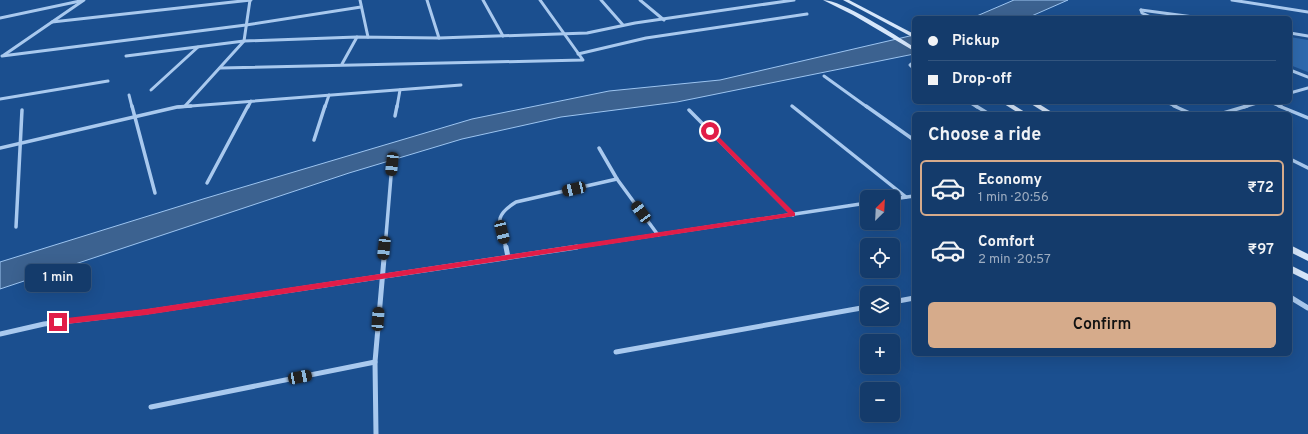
<!DOCTYPE html>
<html lang="en">
<head>
<meta charset="utf-8">
<style>
  body { margin:0; font-family:Overpass,sans-serif; background:#214673; color:#f1f3f6; height:100vh; display:flex; flex-direction:column; font-size:15px; white-space:nowrap }
  * { box-sizing:border-box; margin:0 }
  p { font-size:13px; color:#9dadc1 }
  .icon { flex:none; width:22px; height:22px; fill:none; stroke:currentColor; stroke-width:2; stroke-linecap:round; stroke-linejoin:round }
  .map { position:relative; flex:1; overflow:hidden }
  .drawer { position:absolute; left:912px; top:112px; width:380px; height:244px; display:flex; flex-direction:column; background:#143b6b; border-radius:6px; box-shadow:0 4px 16px #0002,0 0 0 1px #33557e }
  .drawer>* { flex:none }
  .banner { position:absolute; left:912px; top:16px; width:380px; height:88px; border-radius:6px; box-shadow:0 4px 16px #0002,0 0 0 1px #33557e; display:grid; align-content:center; height:88px; padding:0 16px; background:#143b6b }
  .needle { width:26px; rotate:24deg }
  .controls { position:absolute; left:860px; top:190px; display:grid; gap:8px }
  .controls a { display:grid; place-items:center; width:40px; height:40px; border-radius:6px; background:#143b6b; box-shadow:0 4px 16px #0002,0 0 0 1px #33557e; font-size:20px }
  .end { position:absolute; width:18px; height:18px; margin:-9px; border:5px solid #e11d48; background:#fff; box-shadow:0 0 0 2px #fff }
  .from { border-radius:50% }
  .bubble { position:absolute; height:28px; border-radius:6px; background:#143b6b; box-shadow:0 4px 16px #0002,0 0 0 1px #33557e; font-size:13px; font-weight:600; line-height:28px; text-align:center }
  .car { position:absolute; width:12px; height:24px; margin:-12px -6px; border-radius:5px; box-shadow:0 0 3px 1px #0007; background:linear-gradient(#222 24%,#8ab4d8 0 40%,#222 0 76%,#8ab4d8 0 86%,#222 0) }
  .banner b { display:flex; align-items:center; gap:14px; height:38px; font-size:15px }
  .banner b+b { border-top:1px solid #33557e }
  .banner i { width:10px; height:10px; background:#f1f3f6 }
  ul { padding:0; list-style:none }
  li { display:flex; align-items:center; gap:12px; height:56px; margin:0 8px 6px; padding:0 8px; border:2px solid transparent; border-radius:6px }
  li div { flex:1 }
  li b { display:block; font-size:15px }
  li em { font-style:normal; font-weight:600 }
  li.active { border-color:#d6ab8b }
  li>.icon { width:36px; height:36px; stroke-width:1.5 }
  h2 { padding:0 16px; font-size:18px; line-height:48px }
  .action { display:flex; gap:8px; margin-top:auto; padding:8px 16px }
  .action a { flex:1; height:46px; border-radius:6px; background:#d6ab8b; color:#111; font-size:16px; font-weight:600; line-height:46px; text-align:center }
  .map>svg:first-child { display:block }
</style>
</head>
<body>
<div class="map">
<svg width="1308" height="434" viewBox="0 0 1308 434">
  <rect width="100%" height="100%" fill="#1b4f8f"/>
  <path fill="#2e69ad" d="M1290,37l18,3v32l-18,-7z"/>
  <g fill="#3c6290" stroke="#9cc4f0">
    <path d="M1014,0h54l-41,18h-55z"/>
    <path d="M914,35v19l-237,48 -116,15 -99,22 -113,34 -349,116v-27l203,-63 269,-80 137,-28 111,-11z"/>
  </g>
  <g fill="none" stroke-linecap="round" stroke-linejoin="round">
    <g stroke="#a9c9ee" stroke-width="3">
      <path d="M360,0l8,37"/>
      <path d="M427,0l12,38"/>
      <path d="M483,0l20,36"/>
      <path d="M601,0l22,25"/>
      <path d="M640,0l24,20"/>
      <path d="M1232,0l76,12"/>
      <path d="M1141,10l60,8"/>
      <path d="M1141,10l1,3 11,5"/>
      <path d="M0,18l80,-17"/>
      <path d="M52,22l199,-22"/>
      <path d="M1290,33l18,3"/>
      <path d="M578,54l68,-16 161,-24"/>
      <path d="M4,55l80,-55"/>
      <path d="M2,56l244,-31 115,-18"/>
      <path d="M126,56l118,-15 113,-4 82,1 148,-5 48,-10 159,-23"/>
      <path d="M914,62l-4,3 4,4"/>
      <path d="M342,64l15,-27"/>
      <path d="M220,68l363,-8 -43,-60"/>
      <path d="M1290,70l18,7"/>
      <path d="M824,76l43,31"/>
      <path d="M151,90l47,-43"/>
      <path d="M1290,93l18,-5"/>
      <path d="M129,95l3,12"/>
      <path d="M0,99l108,-18"/>
      <path d="M969,102l8,5"/>
      <path d="M1166,102l11,5"/>
      <path d="M1270,102l12,5"/>
      <path d="M185,106l59,-65 6,-41"/>
      <path d="M178,107l283,-22"/>
      <path d="M248,107l3,-6"/>
      <path d="M325,107l4,-12"/>
      <path d="M397,107l3,-17"/>
      <path d="M1244,107l16,-5"/>
    </g>
    <g stroke="#a9c9ee" stroke-width="3.5">
      <path d="M132,106l23,87"/>
      <path d="M792,106l114,91"/>
      <path d="M866,106l48,34"/>
      <path d="M976,106l13,8"/>
      <path d="M1174,106l18,8"/>
      <path d="M1279,106l29,12"/>
      <path d="M689,110l104,105"/>
      <path d="M1220,114l27,-8"/>
      <path d="M395,116l2,-10"/>
      <path d="M314,140l11,-34"/>
      <path d="M0,148l177,-41 14,-1"/>
      <path d="M599,148l18,31 41,56"/>
      <path d="M1290,159l18,9"/>
      <path d="M207,183l41,-77"/>
      <path d="M893,199l21,-3"/>
      <path d="M16,227l6,-117"/>
      <path d="M385,248l7,-84"/>
      <path d="M506,248c-6,-25 -14,-31 10,-46l101,-23"/>
      <path d="M570,248l297,-45"/>
    </g>
    <g stroke="#a9c9ee" stroke-width="5">
      <path d="M506,247l2,10"/>
      <path d="M1290,297l18,11"/>
      <path d="M893,302l21,-4"/>
      <path d="M0,334l44,-10 102,-12 431,-65"/>
      <path d="M616,352l251,-45"/>
      <path d="M151,407l224,-45"/>
      <path d="M376,434l-1,-72 10,-115"/>
    </g>
    <g fill="#d6e6fa" fill-rule="evenodd">
      <path d="M823,0c19,0 72,35 91,47v4l-61,-36z"/>
      <path d="M843,0h6l65,34v4z"/>
      <path d="M1001,102h8l19,12h-8z"/>
      <path d="M1028,102h8l19,12h-8z"/>
      <path d="M1290,245l18,9v7l-18,-9z"/>
      <path d="M1290,265l18,9v7l-18,-9z"/>
    </g>
  </g>
  <path fill="#e11d48" d="M708,130h4l83,83v3l-649,99 -88,10 -3,-3 3,-3 88,-10 642,-96 -80,-81z"/>
</svg>
<div class="controls">
<a><svg class="needle" viewBox="-14 -14 28 28"><path d="M0-13l5 13h-10z" fill="#e53935"/><path d="M0 13l5-13h-10z" fill="#9dadc1"/></svg></a>
<a><svg class="icon" aria-label="locate" viewBox="0 0 24 24"><circle cx="12" cy="12" r="6"/><path d="M12 2v4M12 18v4M2 12h4M18 12h4"/></svg></a>
<a><svg class="icon" aria-label="layers" viewBox="0 0 24 24"><path d="M12 4l9 5-9 5-9-5zM3 14l9 5 9-5"/></svg></a>
<a>+</a>
<a>−</a>
</div>
<i class="end from" style="left:710px;top:131px"></i>
<i class="end" style="left:58px;top:322px"></i>
<div class="bubble" style="left:25px;top:264px;width:66px">1 min</div>
<i class="car" style="left:392px;top:164px;rotate:186deg"></i>
<i class="car" style="left:574px;top:189px;rotate:257deg"></i>
<i class="car" style="left:641px;top:212px;rotate:324deg"></i>
<i class="car" style="left:502px;top:232px;rotate:166deg"></i>
<i class="car" style="left:384px;top:248px;rotate:186deg"></i>
<i class="car" style="left:378px;top:319px;rotate:4deg"></i>
<i class="car" style="left:300px;top:377px;rotate:79deg"></i>
<div class="banner">
<b><i class="from"></i>Pickup</b>
<b><i></i>Drop-off</b>
</div>
<section class="drawer">
<h2>Choose a ride</h2>
<ul>
<li class="active"><svg class="icon" aria-label="car" viewBox="0 0 24 24"><path d="M5 17H2v-5l4-1 3-4h7l3 4 3 1v5h-3M9 17h6M6 11h13"/><circle cx="7" cy="17" r="2"/><circle cx="17" cy="17" r="2"/></svg><div><b>Economy</b><p>1 min · 20:56</p></div><em>₹72</em></li>
<li><svg class="icon" aria-label="car" viewBox="0 0 24 24"><path d="M5 17H2v-5l4-1 3-4h7l3 4 3 1v5h-3M9 17h6M6 11h13"/><circle cx="7" cy="17" r="2"/><circle cx="17" cy="17" r="2"/></svg><div><b>Comfort</b><p>2 min · 20:57</p></div><em>₹97</em></li>
</ul>
<div class="action"><a>Confirm</a></div>
</section>
</div>
</body>
</html>
